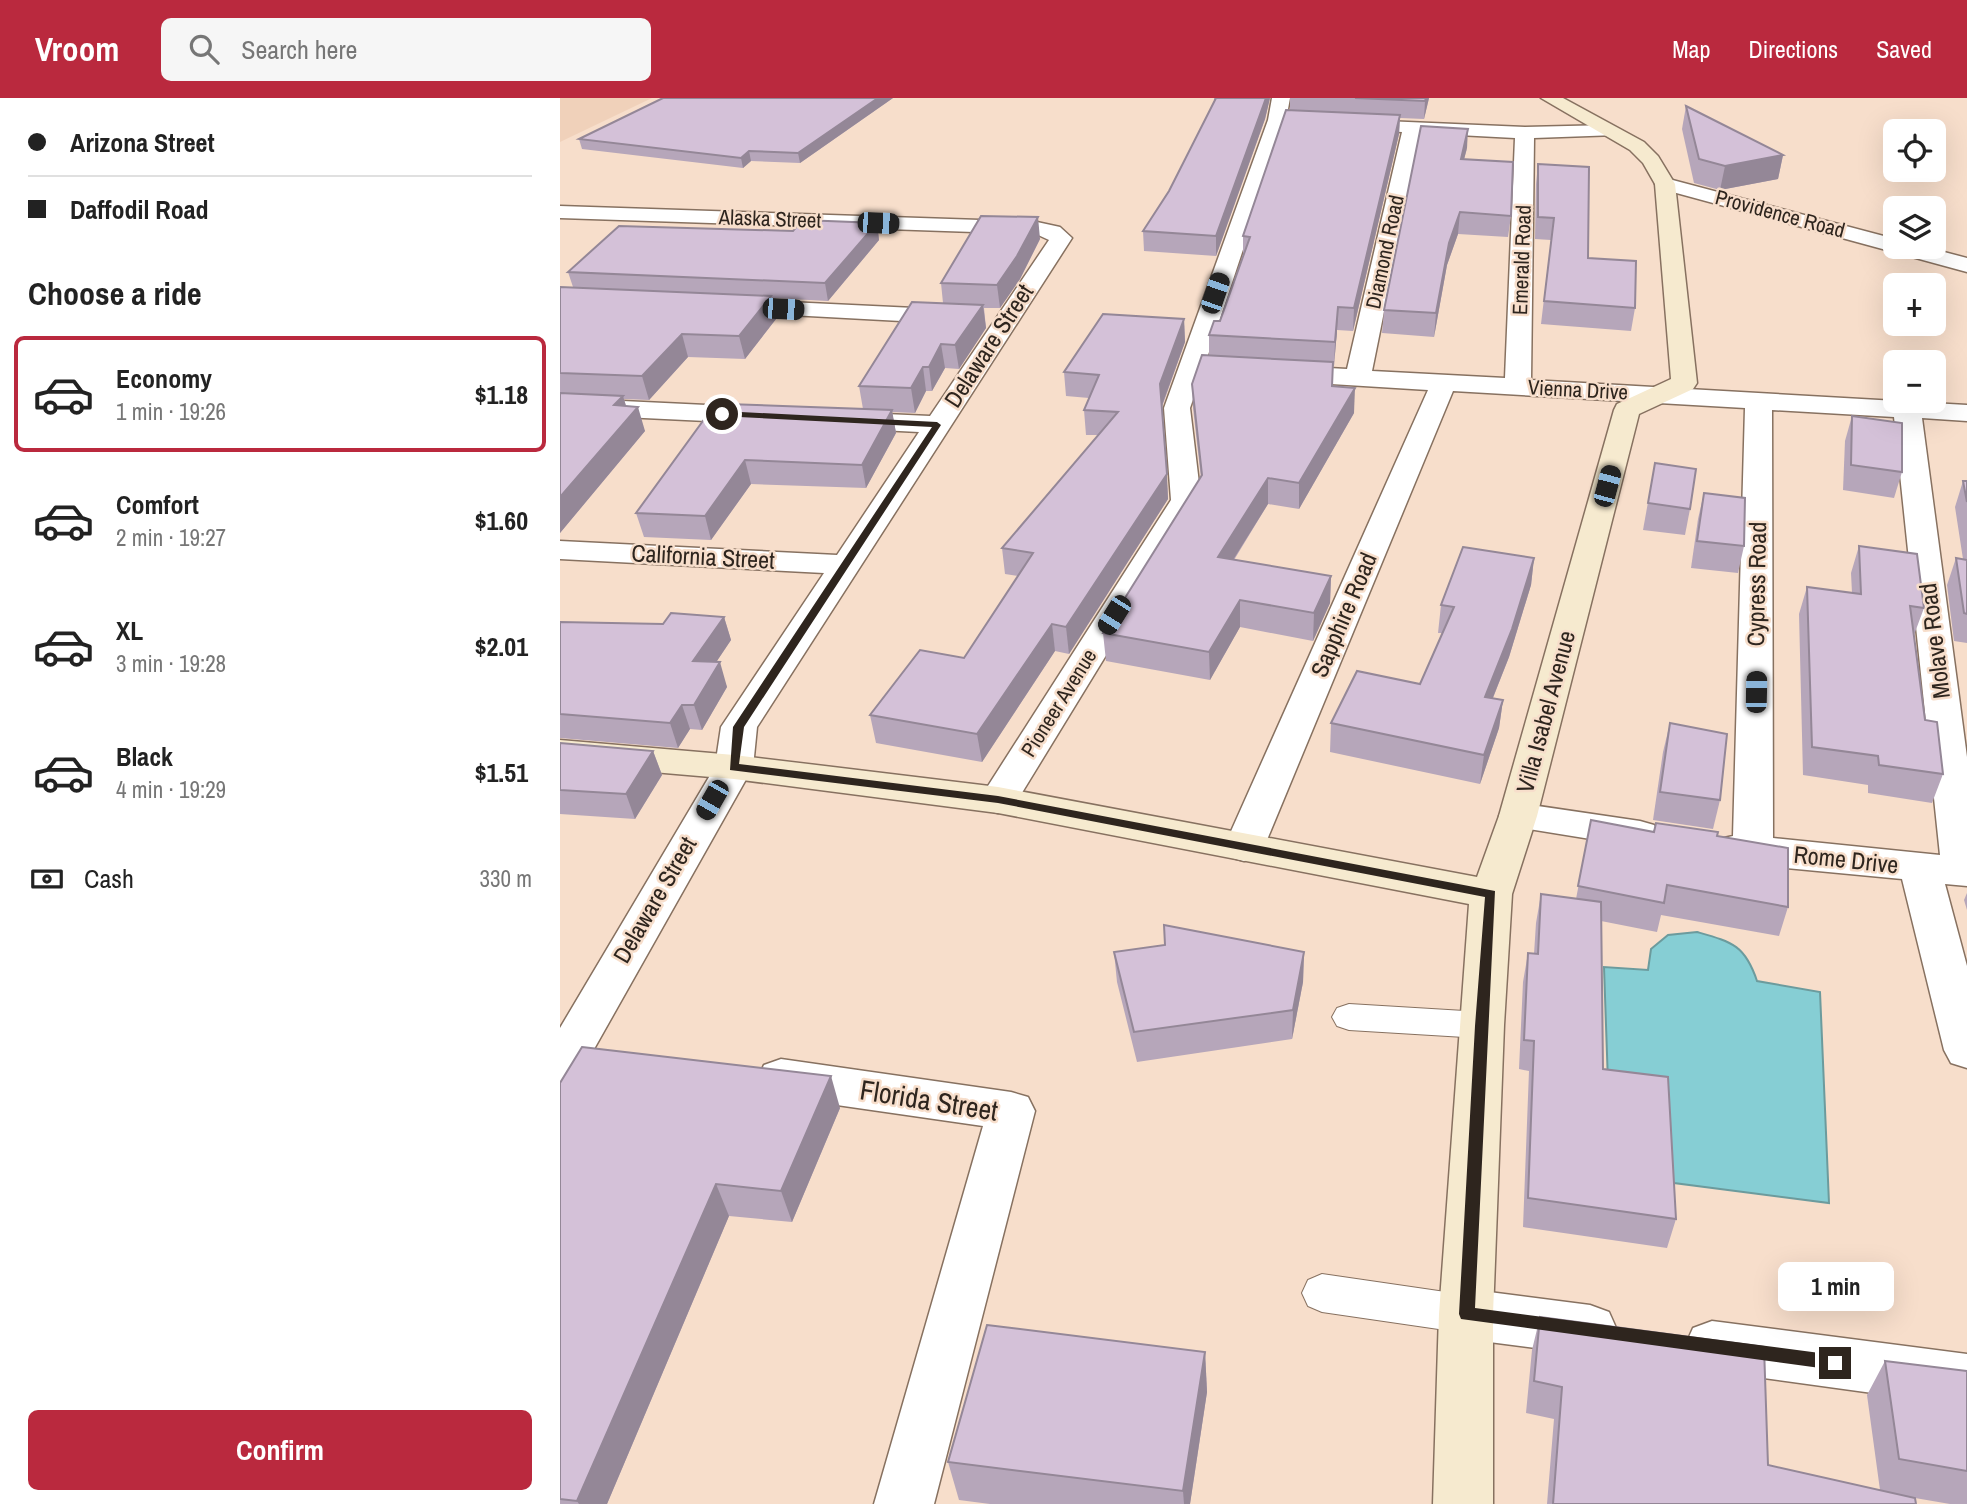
<!DOCTYPE html>
<html lang="en">
<head>
<meta charset="utf-8">
<style>
  body { margin:0; font-family:"Archivo Narrow",sans-serif; background:#f6f6f6; color:#222; height:100vh; display:flex; flex-direction:column; font-size:26px; white-space:nowrap }
  * { box-sizing:border-box; margin:0 }
  p { font-size:23px; color:#767676 }
  .icon { flex:none; width:38px; height:38px; fill:none; stroke:currentColor; stroke-width:2; stroke-linecap:round; stroke-linejoin:round }
  .map { position:relative; flex:1; overflow:hidden }
  .drawer { display:flex; flex-direction:column; background:#fff; width:560px }
  .drawer>* { flex:none }
  .guide { display:grid; align-content:center; height:154px; padding:0 28px; background:#fff }
  .buttons { position:absolute; left:1323px; top:21px; display:grid; gap:14px }
  .buttons a { display:grid; place-items:center; width:63px; height:63px; border-radius:10px; background:#fff; box-shadow:0 7px 28px #0002; font-size:35px }
  .end { position:absolute; width:32px; height:32px; margin:-16px; border:9px solid #2e251e; background:#fff; box-shadow:0 0 0 4px #fff }
  .from { border-radius:50% }
  .bubble { position:absolute; height:49px; border-radius:10px; background:#fff; box-shadow:0 7px 28px #0002; font-size:23px; font-weight:700; line-height:49px; text-align:center }
  .car { position:absolute; width:21px; height:42px; margin:-21px -10px; border-radius:9px; box-shadow:0 0 5px 2px #0007; background:linear-gradient(#222 24%,#8ab4d8 0 40%,#222 0 76%,#8ab4d8 0 86%,#222 0) }
  .guide b { display:flex; align-items:center; gap:24px; height:66px; font-size:26px }
  .guide b+b { border-top:2px solid #e0e0e0 }
  .guide i { width:18px; height:18px; background:#222 }
  ul { padding:0; list-style:none }
  li { display:flex; align-items:center; gap:21px; height:116px; margin:0 14px 10px; padding:0 14px; border:4px solid transparent; border-radius:10px }
  li div { flex:1 }
  li b { display:block; font-size:26px }
  li em { font-style:normal; font-weight:700 }
  li.current { border-color:#ba293e }
  li>.icon { width:63px; height:63px; stroke-width:1.5 }
  h2 { padding:0 28px; font-size:32px; line-height:84px }
  .pay { display:flex; align-items:center; gap:18px; height:77px; padding:0 28px; font-size:26px }
  .pay p { margin-inline-start:auto }
  .primary-button { display:flex; gap:14px; margin-top:auto; padding:14px 28px }
  .primary-button a { flex:1; height:80px; border-radius:10px; background:#ba293e; color:#fff; font-size:28px; font-weight:700; line-height:80px; text-align:center }
  header { display:flex; align-items:center; gap:42px; box-sizing:border-box; height:98px; padding:0 35px; background:#ba293e; color:#fff }
  header strong { font-size:33px }
  nav { display:flex; gap:38px; margin-inline-start:auto; font-size:24px }
  .search { width:490px; height:63px; background:#f6f6f6; display:flex; align-items:center; gap:18px; box-sizing:border-box; padding:0 24px; border-radius:10px; color:#767676; font-size:26px }
  main { display:flex; flex:1; min-height:0 }
  .map>svg:first-child { display:block }
</style>
</head>
<body>
<header>
<strong>Vroom</strong>
<div class="search"><svg class="icon" aria-label="search" viewBox="0 0 24 24"><circle cx="10" cy="10" r="6"/><path d="M15 15l6 6"/></svg>Search here</div>
<nav><a>Map</a><a>Directions</a><a>Saved</a></nav>
</header>
<main>
<section class="drawer">
<div class="guide">
<b><i class="from"></i>Arizona Street</b>
<b><i></i>Daffodil Road</b>
</div>
<h2>Choose a ride</h2>
<ul>
<li class="current"><svg class="icon" aria-label="car" viewBox="0 0 24 24"><path d="M5 17H2v-5l4-1 3-4h7l3 4 3 1v5h-3M9 17h6M6 11h13"/><circle cx="7" cy="17" r="2"/><circle cx="17" cy="17" r="2"/></svg><div><b>Economy</b><p>1 min · 19:26</p></div><em>$1.18</em></li>
<li><svg class="icon" aria-label="car" viewBox="0 0 24 24"><path d="M5 17H2v-5l4-1 3-4h7l3 4 3 1v5h-3M9 17h6M6 11h13"/><circle cx="7" cy="17" r="2"/><circle cx="17" cy="17" r="2"/></svg><div><b>Comfort</b><p>2 min · 19:27</p></div><em>$1.60</em></li>
<li><svg class="icon" aria-label="car" viewBox="0 0 24 24"><path d="M5 17H2v-5l4-1 3-4h7l3 4 3 1v5h-3M9 17h6M6 11h13"/><circle cx="7" cy="17" r="2"/><circle cx="17" cy="17" r="2"/></svg><div><b>XL</b><p>3 min · 19:28</p></div><em>$2.01</em></li>
<li><svg class="icon" aria-label="car" viewBox="0 0 24 24"><path d="M5 17H2v-5l4-1 3-4h7l3 4 3 1v5h-3M9 17h6M6 11h13"/><circle cx="7" cy="17" r="2"/><circle cx="17" cy="17" r="2"/></svg><div><b>Black</b><p>4 min · 19:29</p></div><em>$1.51</em></li>
</ul>
<div class="pay"><svg class="icon" aria-label="cash" viewBox="0 0 24 24"><path d="M3 7h18v10H3z"/><circle cx="12" cy="12" r="2"/></svg>Cash<p>330 m</p></div>
<div class="primary-button"><a>Confirm</a></div>
</section>
<div class="map">
<svg width="1407" height="1406" viewBox="0 0 1407 1406">
  <rect width="100%" height="100%" fill="#f7decb"/>
  <path fill="#f0d1ba" d="M0,0h92l-92,44z"/>
  <path fill="#86ced4" stroke="#6c9b9d" stroke-width="2" d="M1137,834c35,10 48,13 60,49l63,11 9,211 -155,-20 -66,-100 -4,-116 44,3 3,-21 17,-14z"/>
  <g fill="none" stroke-linecap="round" stroke-linejoin="round">
    <defs>
      <g id="lane">
        <path d="M789,906l132,8 12,4 5,9 -5,9 -12,4 -132,-8 -12,-4 -5,-9 5,-9z"/>
        <path d="M762,1176l144,21 15,6 6,13 -6,13 -15,6 -144,-21 -14,-6 -6,-13 6,-13z"/>
      </g>
      <g id="street">
        <path d="M712,0h18l-4,22 -80,241 141,8 55,-237 -57,-3 -7,-2 -2,-4 2,-4 187,8 85,-2 9,6 -2,4 -83,3 -3,242 436,25v16l-45,-3 45,339v129l-22,-2 22,82v102l-16,-5 -7,-13 -42,-171 -149,-14 -29,-7 -6,-10 6,-10 9,-2 12,-428 -292,-17 -189,456 -6,10 -14,4 -14,-4 -6,-10 204,-457 -227,-14 -11,32 11,92 -189,309 -14,4 -14,-4 -5,-9 192,-300 -7,-92 104,-288zM860,35l95,5 -10,240 -133,-7zM1212,312l122,7 46,438 -167,-17z"/>
        <path d="M1105,80l230,61v8h30l42,11v14l-309,-84 -3,-4 3,-4z"/>
        <path d="M0,108l477,16 23,5 12,11 -315,489 -4,40 -177,314 -16,5v-58l155,-261 6,-40 103,-154 -264,-14v-18l277,14 82,-123 -78,-4 -10,-2 -4,-6 4,-6 10,-2 89,4 119,-176 -13,-6 -476,-16z"/>
        <path d="M163,201l234,11 9,2 3,5 -3,5 -9,2 -242,-13 -4,-5 4,-5z"/>
        <path d="M0,300l211,10 10,2 4,6 -4,6 -10,2 -211,-10z"/>
        <path d="M958,705l122,18 14,4 6,9 -6,9 -14,4 -136,-22 -5,-9 5,-9z"/>
        <path d="M221,961l230,33 17,5 7,14 -101,393h-60l109,-378 -202,-29 -17,-6 -6,-13 6,-13z"/>
        <path d="M906,1191l124,16 19,7 8,18 -8,18 -19,7 -124,-16 -19,-8 -8,-17 8,-17z"/>
        <path d="M1152,1223l255,33v52l-255,-35 -19,-7 -8,-18 8,-18z"/>
      </g>
      <path id="secondary" d="M981,0h22l81,44 14,14 17,28 22,199 -4,6 -54,25 -102,402 -25,78 -8,131 -11,289v190h-60l6,-190 30,-410 -471,-91 -264,-34 -174,-15v-24l174,15 264,32 479,90 22,-61 115,-406 3,-6 54,-25 -16,-195 -12,-21 -13,-13z"/>
    </defs>
    <use href="#lane" stroke="#877160" stroke-width="2"/>
    <use href="#street" stroke="#877160" stroke-width="3"/>
    <use href="#secondary" stroke="#877160" stroke-width="3"/>
    <use href="#lane" fill="#fff" fill-rule="evenodd"/>
    <use href="#street" fill="#fff" fill-rule="evenodd"/>
    <use href="#secondary" fill="#f6eacf" fill-rule="evenodd"/>
  </g>
  <g fill="#b6a6ba">
    <path d="M333,0l-93,65 -49,-2 -8,7 -161,-19 -3,-10z"/>
    <path d="M654,0h56l-5,21 -49,137 -72,-5 -1,-20 26,-40 45,-88z"/>
    <path d="M730,0h139l-5,21 -24,-1 -1,16 -46,197 -16,-1 -3,36h-1v20l21,27 -55,96 -31,-5 -34,56 97,16 -1,27 -17,38 -73,-14 -30,53 -104,-19 -3,-28 98,-155 -8,-70 -1,-24 17,-29v-20l11,-14 23,-65v-20l47,-126z"/>
    <path d="M1126,8l97,49 -5,24 -58,11 -26,-7 -12,-54z"/>
    <path d="M907,50l-3,11 47,57 -3,21 -50,-3 -11,31 -13,72 -52,-4 2,-23z"/>
    <path d="M978,66l50,94 47,50 -4,23 -90,-7 10,-84 -16,-1 1,-55z"/>
    <path d="M317,125l2,17 -51,61 -56,-3 4,21 -31,40 -57,-2 -39,43 -25,-1 2,7 19,25 -85,102v-246h13l-5,-15 225,-41z"/>
    <path d="M480,141l-20,40 -20,29h-16l2,20 -27,41 -14,-1 -13,23h-6l-11,22 -23,-1 4,21 -30,55 -115,-4 -40,56 -67,-3 -8,-24 83,-99 144,-5 -4,-23 84,-83 -2,-20z"/>
    <path d="M624,221l1,23 -23,65 6,92 -99,155 -14,-3 -73,111 -106,-19 -6,-28 94,-57 54,-82 -13,-2 -3,-26 96,-113h-12l-2,-25 5,-12 -23,-2 -2,-24z"/>
    <path d="M1292,318l50,56 -8,26 -51,-8 2,-49z"/>
    <path d="M1095,365l35,46 -5,26 -42,-5z"/>
    <path d="M1403,383h4v162l-13,-2 -7,-56 9,-27 7,1 -8,-52z"/>
    <path d="M1144,395l40,53 -6,27 -47,-5 7,-49z"/>
    <path d="M1299,448l65,62 -10,27 11,85 18,54 -11,29 -64,-10v-8l-65,-10 -4,-161 8,-27 45,6 -1,-20z"/>
    <path d="M974,460l-3,27 -22,72 -16,41 10,2 -4,28 -19,56 -150,-32 1,-29 89,-39 22,-51h-4l3,-28z"/>
    <path d="M164,519l7,23 -15,22 11,25 -25,43 -12,-1 -12,19 -118,-10v-116l103,2z"/>
    <path d="M1110,625l50,77 -7,29 -60,-9 10,-68z"/>
    <path d="M0,645l93,8 9,24 -27,44 -75,-5z"/>
    <path d="M1031,722l62,12 3,-9 61,13 71,71 -9,29 -118,-21 -4,17 -56,-11 2,148 73,150 -9,29 -144,-21 6,-156 -10,-2 4,-87 5,-29 6,1 2,-31 5,-29 35,5z"/>
    <path d="M1407,795v17l-3,-10z"/>
    <path d="M554,854h190l-1,30 -11,57 -155,23 -20,-80z"/>
    <path d="M0,985l280,25 -48,114 -63,-6 -122,288h-47z"/>
    <path d="M980,1219l228,148 112,25 -13,-95 18,-34 82,10v133h-17l-35,-6 1,6h-369l7,-85 -28,-6 6,-63z"/>
    <path d="M645,1254l2,40 -17,112h-200l-31,-4 -11,-38z"/>
  </g>
  <g fill="#948797">
    <path d="M318,0h15l-93,65 -2,-10z"/>
    <path d="M706,0h4l-5,21 -49,137v-20z"/>
    <path d="M866,0h3l-5,21 1,-18z"/>
    <path d="M840,17l-1,19 -46,197 1,-23z"/>
    <path d="M908,31l-1,19 -8,31 2,-20z"/>
    <path d="M189,53l2,10 -8,7 -2,-10z"/>
    <path d="M1223,57l-5,24 -58,11 5,-24z"/>
    <path d="M900,114l-2,22 -11,31 -13,72 2,-24 13,-70z"/>
    <path d="M478,119l2,22 -20,40 -20,29 -3,-23z"/>
    <path d="M317,125l2,17 -51,61 -3,-18z"/>
    <path d="M211,198l5,23 -31,40 -6,-23z"/>
    <path d="M423,207l3,23 -27,41 -4,-24z"/>
    <path d="M778,209l-1,23 -3,36 1,-24z"/>
    <path d="M624,221l1,23 -24,66 -1,-24z"/>
    <path d="M122,236l6,23 -39,43 -7,-24z"/>
    <path d="M381,246l4,24 -13,23 -3,-24z"/>
    <path d="M363,269l3,24 -11,22 -4,-25z"/>
    <path d="M795,290l-1,25 -55,96v-26z"/>
    <path d="M63,298l6,20 9,-9 7,24 -85,102v-36l54,-92z"/>
    <path d="M332,312l4,23 -30,55 -4,-23z"/>
    <path d="M185,362l6,24 -40,56 -6,-24z"/>
    <path d="M607,376l1,25 -99,155 -3,-27z"/>
    <path d="M708,380v26l-50,80v-27z"/>
    <path d="M974,460l-3,27 -22,72 -27,68 3,-28z"/>
    <path d="M771,478l-1,27 -17,38 1,-28z"/>
    <path d="M680,502v27l-30,53 -1,-28z"/>
    <path d="M164,519l7,23 -30,45 -8,-24z"/>
    <path d="M492,526l3,27 -73,111 -5,-28z"/>
    <path d="M160,564l7,25 -25,43 -8,-25z"/>
    <path d="M943,602l-4,28 -19,56 4,-29z"/>
    <path d="M122,607l8,24 -12,19 -8,-25z"/>
    <path d="M93,653l9,24 -27,44 -9,-25z"/>
    <path d="M744,854l-1,30 -11,57 1,-29z"/>
    <path d="M271,978l9,32 -48,114 -11,-31z"/>
    <path d="M156,1086l13,32 -122,288h-28l-2,-3z"/>
    <path d="M645,1254l2,40 -17,112h-6l-1,-13z"/>
  </g>
  <g fill="#d4c1d8" stroke="#948797" stroke-width="2">
    <path d="M103,0h215l-80,55 -49,-2 -8,7 -162,-19z"/>
    <path d="M656,0h50l-50,138 -73,-5 26,-40z"/>
    <path d="M795,0h71l-1,3z"/>
    <path d="M1126,8l97,49 -58,11 -26,-7z"/>
    <path d="M726,12l114,5 -46,193 -16,-1 -3,35 -126,-7 5,-14h6l30,-84 -7,-1z"/>
    <path d="M861,28l47,3 -7,30 52,3 -2,54 -51,-4 -11,31 -13,70 -52,-3z"/>
    <path d="M978,66l51,3 -1,91 48,3 -1,47 -91,-7 10,-83 -16,-1z"/>
    <path d="M421,118l57,1 -21,39 -20,29 -56,-2z"/>
    <path d="M242,122l75,3 -52,60 -257,-11 51,-46 174,5z"/>
    <path d="M0,189l211,9 -32,40 -57,-2 -40,42 -82,-3z"/>
    <path d="M352,204l71,3 -28,40 -14,-1 -12,23h-6l-12,21 -52,-2z"/>
    <path d="M543,216l81,5 -24,65 7,90 -101,153 -14,-3 -75,110 -107,-19 50,-65 44,8 69,-105 -31,-5 116,-136 -34,-2 15,-35 -35,-3z"/>
    <path d="M642,257l131,7 -1,24 23,2 -56,95 -31,-5 -50,79 113,19 -17,37 -74,-13 -31,52 -106,-19 99,-158 -10,-91z"/>
    <path d="M0,295l63,3 -9,9 24,2 -78,90z"/>
    <path d="M167,306l165,6 -30,55 -117,-5 -40,56 -69,-3 72,-99h11z"/>
    <path d="M1292,318l50,7v49l-51,-7z"/>
    <path d="M1095,365l41,6 -6,40 -42,-6z"/>
    <path d="M1403,383h4v21z"/>
    <path d="M1144,395l41,5 -1,48 -47,-5z"/>
    <path d="M1299,448l58,8 7,54 -14,-2 15,114 12,2 6,52 -64,-9 -1,-9 -66,-9 -5,-160 54,7z"/>
    <path d="M903,449l71,11 -22,71 -27,68 18,3 -19,55 -153,-32 26,-52 63,13 34,-77 -13,-2z"/>
    <path d="M1396,460l11,2v54l-3,-1z"/>
    <path d="M111,515l53,4 -31,44 27,1 -26,43h-12l-12,18 -110,-9v-92l103,2z"/>
    <path d="M1110,625l57,11 -7,66 -60,-8z"/>
    <path d="M0,645l93,8 -27,43 -66,-4z"/>
    <path d="M1031,722l63,12 2,-9 62,9 -1,4 71,12v59l-121,-22 -3,18 -86,-17z"/>
    <path d="M981,796l60,8 2,167 65,8 8,142 -148,-21 6,-157 -10,-1 4,-87 10,1z"/>
    <path d="M604,827l140,27 -11,58 -159,22 -20,-80 51,-7z"/>
    <path d="M22,949l249,29 -50,115 -65,-7 -139,317 -17,-2v-416z"/>
    <path d="M980,1219l224,30 4,118 147,33 1,6h-363l9,-117 -28,-6z"/>
    <path d="M427,1227l218,27 -22,139 -235,-29z"/>
    <path d="M1325,1263l82,10v100l-68,-12z"/>
  </g>
  <path fill="#2e251e" d="M162,313l215,11 4,3 -197,302 -5,37 259,32 497,95 -20,417 360,47 6,2 2,6 -2,5 -6,2 -374,-51 -2,-5 16,-288 10,-129 -487,-94 -268,-33 3,-43 199,-300 -213,-11z"/>
  <g text-anchor="middle" stroke-width="5" stroke-linejoin="round" paint-order="stroke">
    <g font-size="21" fill="#2e251e" stroke="#f7decb">
      <text transform="translate(1220 116) rotate(15)" y="7">Providence Road</text>
      <text transform="translate(210 121) rotate(2)" y="7">Alaska Street</text>
      <text transform="translate(825 154) rotate(-78)" y="7">Diamond Road</text>
      <text transform="translate(962 162) rotate(-88)" y="7">Emerald Road</text>
      <text transform="translate(1018 292) rotate(3)" y="7">Vienna Drive</text>
      <text transform="translate(499 605) rotate(-58)" y="7">Pioneer Avenue</text>
    </g>
    <g font-size="24" fill="#2e251e" stroke="#f7decb">
      <text transform="translate(429 248) rotate(-57)" y="8">Delaware Street</text>
      <text transform="translate(143 459) rotate(3)" y="8">California Street</text>
      <text transform="translate(1197 486) rotate(-89)" y="8">Cypress Road</text>
      <text transform="translate(784 517) rotate(-67)" y="8">Sapphire Road</text>
      <text transform="translate(1375 543) rotate(-97)" y="8">Molave Road</text>
      <text transform="translate(986 614) rotate(-75)" y="8">Villa Isabel Avenue</text>
      <text transform="translate(1286 762) rotate(6)" y="8">Rome Drive</text>
      <text transform="translate(95 802) rotate(-60)" y="8">Delaware Street</text>
    </g>
    <g font-size="28" fill="#2e251e" stroke="#f7decb">
      <text transform="translate(369 1002) rotate(9)" y="10">Florida Street</text>
    </g>
  </g>
</svg>
<div class="buttons">
<a><svg class="icon" aria-label="locate" viewBox="0 0 24 24"><circle cx="12" cy="12" r="6"/><path d="M12 2v4M12 18v4M2 12h4M18 12h4"/></svg></a>
<a><svg class="icon" aria-label="layers" viewBox="0 0 24 24"><path d="M12 4l9 5-9 5-9-5zM3 14l9 5 9-5"/></svg></a>
<a>+</a>
<a>−</a>
</div>
<i class="end from" style="left:162px;top:316px"></i>
<i class="end" style="left:1275px;top:1265px"></i>
<div class="bubble" style="left:1218px;top:1164px;width:116px">1 min</div>
<i class="car" style="left:318px;top:125px;rotate:92deg"></i>
<i class="car" style="left:655px;top:195px;rotate:19deg"></i>
<i class="car" style="left:223px;top:211px;rotate:93deg"></i>
<i class="car" style="left:1047px;top:388px;rotate:15deg"></i>
<i class="car" style="left:554px;top:517px;rotate:212deg"></i>
<i class="car" style="left:1196px;top:594px;rotate:1deg"></i>
<i class="car" style="left:152px;top:702px;rotate:210deg"></i>
</div>
</main>
</body>
</html>
